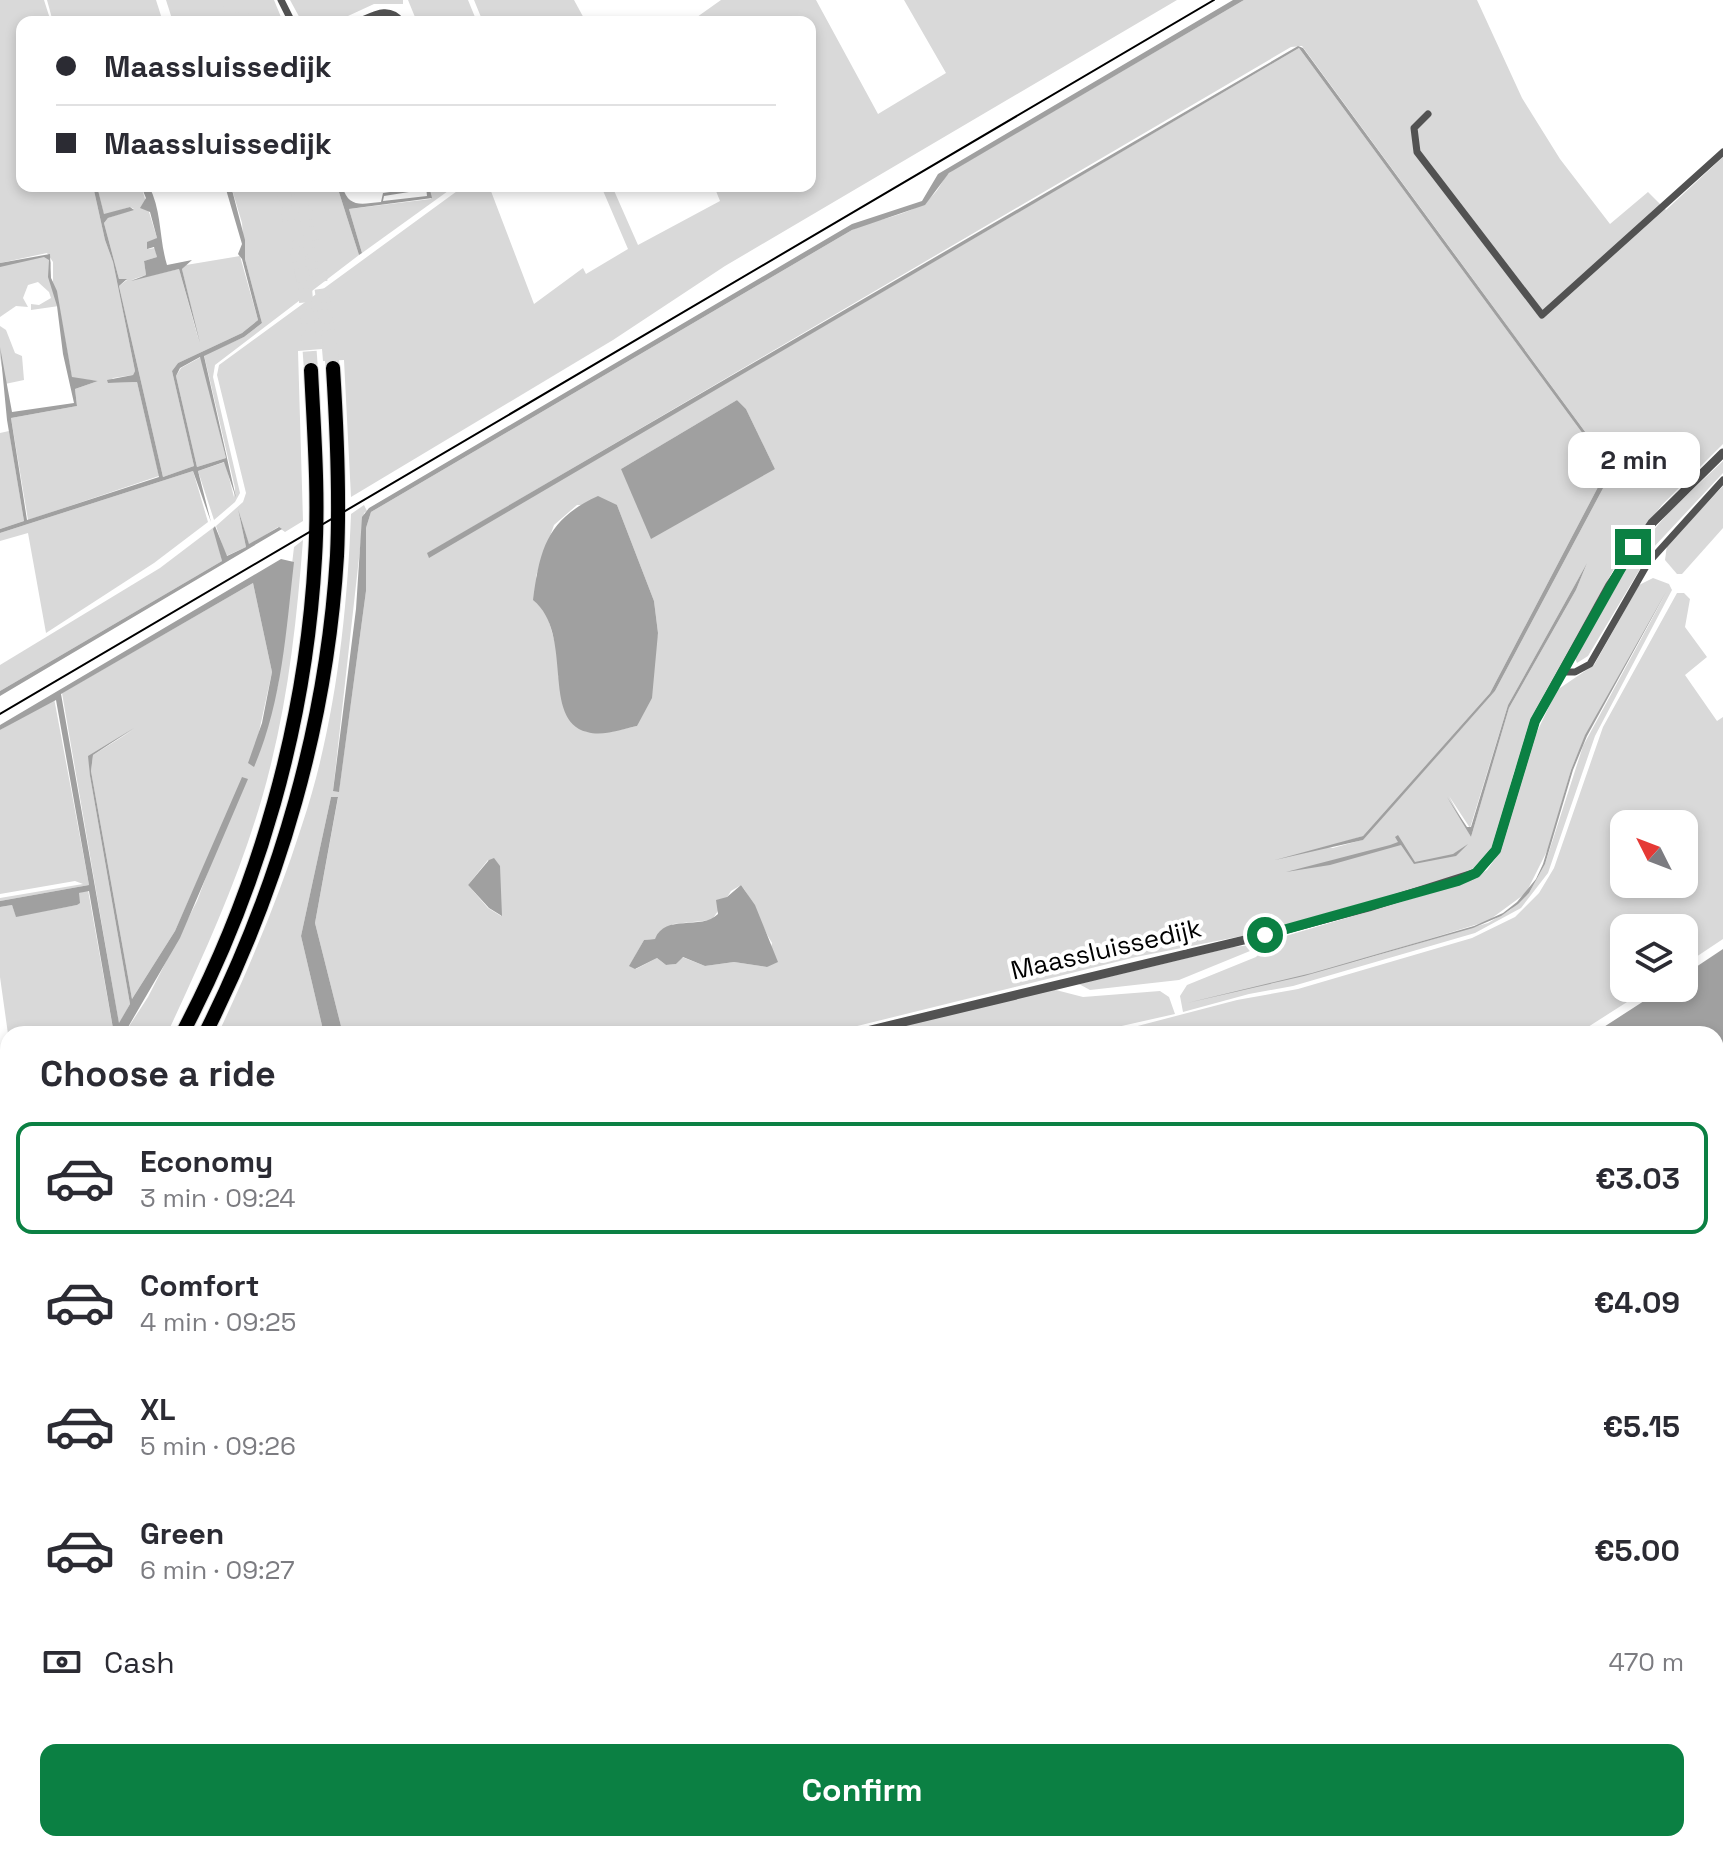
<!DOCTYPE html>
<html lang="en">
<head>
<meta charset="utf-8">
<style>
  body { margin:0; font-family:"Space Grotesk",sans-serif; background:#f2f2f3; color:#2b2b33; height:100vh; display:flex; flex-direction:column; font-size:30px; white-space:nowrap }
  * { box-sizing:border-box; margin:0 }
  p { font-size:26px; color:#7c7c81 }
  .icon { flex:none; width:44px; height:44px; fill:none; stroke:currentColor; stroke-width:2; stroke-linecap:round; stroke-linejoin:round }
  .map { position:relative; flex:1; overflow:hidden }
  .side { position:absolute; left:0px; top:1026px; width:1724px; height:826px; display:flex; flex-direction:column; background:#fff; border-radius:24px 24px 0 0; box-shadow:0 4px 12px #0003 }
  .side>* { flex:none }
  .banner { position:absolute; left:16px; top:16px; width:800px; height:176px; border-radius:16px; box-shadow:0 4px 12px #0003; display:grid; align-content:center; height:176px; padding:0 40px; background:#fff }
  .needle { width:52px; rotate:312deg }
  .tools { position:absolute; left:1610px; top:810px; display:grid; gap:16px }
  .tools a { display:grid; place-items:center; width:88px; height:88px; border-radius:16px; background:#fff; box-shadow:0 4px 12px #0003; font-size:40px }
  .end { position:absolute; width:36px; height:36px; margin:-18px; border:10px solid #0b8043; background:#fff; box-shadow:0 0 0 4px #fff }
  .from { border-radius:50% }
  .bubble { position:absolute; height:56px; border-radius:16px; background:#fff; box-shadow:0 4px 12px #0003; font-size:26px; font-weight:600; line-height:56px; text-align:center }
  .banner b { display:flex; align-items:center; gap:28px; height:76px; font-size:30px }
  .banner b+b { border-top:2px solid #e1e1e2 }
  .banner i { width:20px; height:20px; background:#2b2b33 }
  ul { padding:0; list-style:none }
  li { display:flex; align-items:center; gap:24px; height:112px; margin:0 16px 12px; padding:0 24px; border:4px solid transparent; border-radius:16px }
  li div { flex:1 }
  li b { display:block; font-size:30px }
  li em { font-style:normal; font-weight:600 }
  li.on { border-color:#0b8043 }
  li>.icon { width:72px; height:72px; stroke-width:1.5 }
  h2 { padding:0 40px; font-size:36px; line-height:96px }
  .pay { display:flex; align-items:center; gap:20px; height:88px; padding:0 40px; font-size:30px }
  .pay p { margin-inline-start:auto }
  .primary-button { display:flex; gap:16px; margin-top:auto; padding:16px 40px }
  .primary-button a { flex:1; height:92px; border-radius:16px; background:#0b8043; color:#fff; font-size:32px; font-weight:600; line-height:92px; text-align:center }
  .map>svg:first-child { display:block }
</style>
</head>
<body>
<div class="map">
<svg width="1723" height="1851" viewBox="0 0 1723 1851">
  <rect width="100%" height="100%" fill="#fff"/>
  <g fill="#d9d9d9" fill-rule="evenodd">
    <path d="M0,0h44l7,22h-29v164h71l12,54 8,22 22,109 -2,4 -20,3 -4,5 28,-1 22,94 -131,44 -17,-102 66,-12 -2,-17 23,-8 -26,-3 -13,-72 -28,4v-6l8,1 12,-7 -2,-6 -11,-10 -10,3 -5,13 5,9 -12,-1 -16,11v-52l48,-10 3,8 -2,12 4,7v-20l-6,-9 -47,10z"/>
    <path d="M47,0h109l7,22h-110z"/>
    <path d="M166,0h108l9,22h-110z"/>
    <path d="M290,0h113v4h-29l-39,18h-33z"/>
    <path d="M408,0h60l9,22h-60z"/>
    <path d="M474,0h100l12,22h-103z"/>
    <path d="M721,0h95l62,114 68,-41 -42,-73h273l-452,266 -112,74 -262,157 -7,-137 -21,1 -1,-12 -24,2 5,170 -18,11 -7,-5 -29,18 -11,-36 8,38 -20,9 -10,-30 27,-24 3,-9 -29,-118 2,-10 245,-179h25l45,118 49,-36 3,6 42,-25 -27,-63h11l26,59 82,-44 -6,-15h96v-164h-120z"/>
    <path d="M1244,0h233l45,98 38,61 50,65 38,-32 18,18 57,-53v287l-61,61 -42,53 -80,145 -26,69 -20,75 -22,24 -16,6 -204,57 -116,23 -311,77h-482l-28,-111 23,-125 -7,-1 -30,139 23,98h-106c32,-68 61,-137 84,-209 33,-99 45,-207 49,-311l13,-9 3,6 -3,2 -31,278h6l27,-200v-63l5,-16 481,-282c26,-13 61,-13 82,-36 8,-9 9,-17 19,-24zM1302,46l309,421 -2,10 -114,214 -133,149 -29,8 -6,-1 36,-11 127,-143 118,-225 -309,-420 -870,509 -1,-4 863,-506zM737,400l9,9 29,60h-154zM577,505h40l37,96 4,32 -21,93 -32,7 -19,-1 -28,-56 1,-19 -23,-81 18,-51zM1587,563l-11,27 -67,118 -38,129 -22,-41 21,32 38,-123zM488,860l13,56 -13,-8 -20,-23zM741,885c14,18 19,39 31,58l-5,24 -33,-5 -29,4 -23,-9 -6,7 -10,1 -9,-7 -21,11 -6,-4 14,-25 11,-1 18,-15 39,-4 19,-29z"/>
    <path d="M97,186h44l16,52 -9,11 7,-1 2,9 -13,4 2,14 -15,5 48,-11 20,72 -17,-72 4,-4 54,-9 18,64 -16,13 -64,30 -6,8 22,95 -31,11 -44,-191 8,-6 -8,-1 -15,-56 4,-5 26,-9 -4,-2 -26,8z"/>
    <path d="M231,186h106l22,69 -144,110 -2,12 27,116 -5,9 -21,18 -16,-49 27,-9 9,35 1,-9 -31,-133 40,-18 18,-14 -17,-64 -3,-36z"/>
    <path d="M429,186h26l-93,67 -13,-44 82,-10z"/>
    <path d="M0,326l6,4 9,23 7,3 2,24 -19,4 -5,-27z"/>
    <path d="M201,357l25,101 -29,9 -21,-91 5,-8z"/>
    <path d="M9,431l15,90 -24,8v-96z"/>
    <path d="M1723,461v12l-71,76 -64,107 -11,7 -2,-5 64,-111 31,-36z"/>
    <path d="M193,471l15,51 -54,41 -108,70 -18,-100 -28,8v-8z"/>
    <path d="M1723,486v42l-41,46h-5l-12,-14 2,-15z"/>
    <path d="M214,527l8,34 -222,130v-26l160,-97z"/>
    <path d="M303,540c-6,77 -14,153 -33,228 -23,93 -63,180 -103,266h-43l24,-37 49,-96 47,-125 -69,155 -43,68 -41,-228 2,-16 40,-25 -44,26 1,20 40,228 -11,20 -57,-331 191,-110 19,89 -15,69 2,13 19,-69 16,-138z"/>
    <path d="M1653,578l16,6 3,6 -77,146 -47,137 -27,35 -46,25 -182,53 -44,8 -66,18 -3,-16 7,-11 69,-28 16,-17 193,-57 22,-13 13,-18 33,-112 24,-50 37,-25 45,-80zM1666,593l-83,153 -38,118 -16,29 -19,17 -22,13 -141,41 141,-43 38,-28 23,-46 22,-77 14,-34z"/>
    <path d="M1677,593h7l6,6 -5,28 22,30 -22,18 32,46 6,-4v222l-39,26v-37h-60v60h25l-72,46h-470l130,-34 61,-11 174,-51 43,-21 24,-24 15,-25 49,-141zM1684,824v60h-60v-60z"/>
    <path d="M54,698l35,187 -89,16v-3l83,-14 -8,-3 -75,13v-164z"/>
    <path d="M88,890l26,144h-106l-8,-57v-70l12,-2 4,11 61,-11 2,-12z"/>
    <path d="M1252,945l-2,6 -71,29 -89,10 -11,-6 154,-37z"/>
    <path d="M1052,989l31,8 77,-6 9,6 6,17 -89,20h-214z"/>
    <path d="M3,1282l5,1v447l-8,2v-449z"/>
  </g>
  <g fill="#a0a0a0" fill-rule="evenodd">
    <path d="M1233,0h11l-295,173 -24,32 -73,25 -481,282 -5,16v63l-27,201 -6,-1 23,-182 6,-92 7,-9 483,-284 70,-23 16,-27z"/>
    <path d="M1298,46l5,2 308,419 -2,10 -114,214 -132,149 -88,20 88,-24 127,-143 118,-225 -309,-420 -870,510 -2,-5z"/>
    <path d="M93,186h4l7,28 26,-7 4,3 -26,8 -4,5 15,56h8l-8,7 44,191 31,-11 -22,-95 6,-8 64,-30 16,-13 -16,-61 -4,-5 4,-10 -17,-58h6l14,54v19l17,64 -18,14 -40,19 32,142 -12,-36 -26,9 13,51 -18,-51 -193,62v-4l24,-8 -17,-101 -7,-73 12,65 62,-9 -11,-49 -6,-48 -9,-29 1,-17 -5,-3 -44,10v-4l50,-9 1,24 6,13 15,86 26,4 -23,8 2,17 -66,12 16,102 132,-43 -22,-95 -29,1 -1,-3 26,-5 2,-4 -22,-109 -8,-22zM200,357l26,101 -29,9 -21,-91 4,-8z"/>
    <path d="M141,186h8c13,25 10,53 18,79l25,-5 -10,9 18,74 -21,-74 -48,12 15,-6 -2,-14 13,-4 -3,-10 -7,2v-7l10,-4 -7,-26 -10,-4 6,-10z"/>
    <path d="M337,186h5c7,22 18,18 39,16l2,-9 21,-3 2,-4h4l-1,6 -25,4 -1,5 44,-5 -1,-10h3l3,12 -83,11 13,44 -3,2z"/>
    <path d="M737,400l9,9 29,60 -124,70 -30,-70z"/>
    <path d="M598,496l19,9 37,96 4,32 -6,65 -15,28c-16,3 -34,11 -50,6 -47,-12 -12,-98 -54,-132 7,-53 15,-81 65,-104z"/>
    <path d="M238,509l11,35 30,-17 3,2 -282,167v-5l222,-130 -9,-32 2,-3 12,30 19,-9z"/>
    <path d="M281,559l13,3c-8,69 -12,140 -40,205l-6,-4 14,-40 10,-51 -19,-89 -192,111 58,329 11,-19 -40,-228 -2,-20 46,-28 -41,27 -2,16 41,228 43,-68 67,-154 6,2 -68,159 -56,96h-10l-25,-143 -10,2 1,10 -3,2 -61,12 -4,-12 -12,2v-6l89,-16 -33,-185 -56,30v-5z"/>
    <path d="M1587,563l-11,27 -67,118 -38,129 -24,-40 20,30h4l37,-122z"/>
    <path d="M1666,592l-79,144 -14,34 -28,94 -16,29 -11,11 -17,12 -28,12 -169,48 -117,27 125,-30 162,-47 29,-13 14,-11 19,-23 7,-15 28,-94 14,-35z"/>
    <path d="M331,797h7l-23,126 28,111h-19l-23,-98z"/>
    <path d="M1398,835l17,27 38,-8 15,-10 -12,12 -42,8 -13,-19 -71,20 -44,7 104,-27 8,-3 -3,-5z"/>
    <path d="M494,858l6,8 2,50 -13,-8 -21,-23 21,-25z"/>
    <path d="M741,885l14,20 23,57 -11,5 -33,-5 -29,4 -22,-9 -7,7 -10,1 -9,-7 -22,11 -6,-3 15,-26 11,-1c10,-26 46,-8 63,-25l-2,-14 11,-3z"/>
    <path d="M1723,949v758l-7,4v-677h-123l71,-46h20v-13z"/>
    <path d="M8,1746v98h1487l-3,7h-1492v-102z"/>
  </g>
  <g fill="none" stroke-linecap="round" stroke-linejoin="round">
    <g stroke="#414141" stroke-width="2" stroke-dasharray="10 8" stroke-linecap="butt">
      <path d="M1716,1295l7,-5"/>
      <path d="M410,1851l24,-7"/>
    </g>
    <g stroke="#d9d9d9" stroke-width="14" stroke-dasharray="14 7" stroke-linecap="butt">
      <path d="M229,0l6,22"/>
      <path d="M247,0l6,22"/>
      <path d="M282,186l23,101 6,83"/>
      <path d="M300,186l20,92 13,90"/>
    </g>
    <defs>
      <g id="motorway">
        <path d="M182,1034c77,-146 124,-311 133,-476 4,-63 -1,-126 -4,-188"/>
        <path d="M205,1034c75,-149 122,-312 132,-478 3,-63 0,-125 -4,-188"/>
        <path d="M0,1332l8,-13"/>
        <path d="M0,1375l8,-14"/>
      </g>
    </defs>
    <use href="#motorway" stroke="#dbdbdb" stroke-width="16"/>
    <g stroke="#525252" stroke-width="7">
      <path d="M281,0l11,22"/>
      <path d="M358,22c16,-7 31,-17 44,0"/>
      <path d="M1428,114l-14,14 3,24 125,163 181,-163"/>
      <path d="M1562,672h13l15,-8 58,-101 75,-83"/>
    </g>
    <g stroke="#525252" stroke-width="9">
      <path d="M854,1034l411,-99 104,-28 107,-34 20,-23 39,-129 75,-136 42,-62 71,-70"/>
      <path d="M0,1278l8,-2"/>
    </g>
    <use href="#motorway" stroke="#000" stroke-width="14"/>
    <path stroke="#000" stroke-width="2" d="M0,714l1214,-714"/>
    <defs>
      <g id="rail">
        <path d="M1716,1724l7,-4"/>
        <path d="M1549,1851l4,-7"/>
      </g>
    </defs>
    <use href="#rail" stroke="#000" stroke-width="5"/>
    <use href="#rail" stroke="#fff" stroke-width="2" stroke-dasharray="6" stroke-linecap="butt"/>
  </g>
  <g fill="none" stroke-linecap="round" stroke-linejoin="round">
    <path stroke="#0b8043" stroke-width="10" d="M1265,935l193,-54 18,-8 20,-23 39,-129 98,-174"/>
  </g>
  <g text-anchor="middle" stroke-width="8" stroke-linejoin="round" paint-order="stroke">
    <g font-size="26" fill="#000" stroke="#fff">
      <text transform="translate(1106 949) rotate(-13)" y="9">Maassluissedijk</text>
    </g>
  </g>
</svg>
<div class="tools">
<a><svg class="needle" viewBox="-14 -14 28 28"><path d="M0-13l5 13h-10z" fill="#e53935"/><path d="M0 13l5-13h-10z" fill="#7c7c81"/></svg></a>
<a><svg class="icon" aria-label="layers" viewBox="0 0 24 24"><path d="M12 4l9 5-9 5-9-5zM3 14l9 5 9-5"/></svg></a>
</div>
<i class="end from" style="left:1265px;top:935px"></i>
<i class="end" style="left:1633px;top:547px"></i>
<div class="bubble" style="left:1568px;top:432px;width:132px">2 min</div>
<div class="banner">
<b><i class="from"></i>Maassluissedijk</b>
<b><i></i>Maassluissedijk</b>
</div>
<section class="side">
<h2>Choose a ride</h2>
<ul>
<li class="on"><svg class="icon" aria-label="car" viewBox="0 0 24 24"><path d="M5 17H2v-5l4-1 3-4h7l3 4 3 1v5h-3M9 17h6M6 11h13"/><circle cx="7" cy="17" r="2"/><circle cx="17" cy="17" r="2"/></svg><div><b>Economy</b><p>3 min · 09:24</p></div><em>€3.03</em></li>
<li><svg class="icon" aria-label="car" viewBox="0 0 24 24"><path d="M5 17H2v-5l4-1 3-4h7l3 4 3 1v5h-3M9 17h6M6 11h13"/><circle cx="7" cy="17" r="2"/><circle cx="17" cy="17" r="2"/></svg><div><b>Comfort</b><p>4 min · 09:25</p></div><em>€4.09</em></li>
<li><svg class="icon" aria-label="car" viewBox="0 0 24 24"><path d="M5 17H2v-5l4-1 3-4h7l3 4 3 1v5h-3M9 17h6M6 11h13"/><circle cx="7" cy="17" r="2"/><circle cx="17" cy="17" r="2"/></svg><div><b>XL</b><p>5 min · 09:26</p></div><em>€5.15</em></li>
<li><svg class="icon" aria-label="car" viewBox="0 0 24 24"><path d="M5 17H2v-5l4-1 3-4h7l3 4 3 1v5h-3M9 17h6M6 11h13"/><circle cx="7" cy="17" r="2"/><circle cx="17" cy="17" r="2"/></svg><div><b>Green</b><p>6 min · 09:27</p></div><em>€5.00</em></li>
</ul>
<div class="pay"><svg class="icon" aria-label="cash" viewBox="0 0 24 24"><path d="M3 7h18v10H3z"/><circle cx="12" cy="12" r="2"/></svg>Cash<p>470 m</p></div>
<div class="primary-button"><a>Confirm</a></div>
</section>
</div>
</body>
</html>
